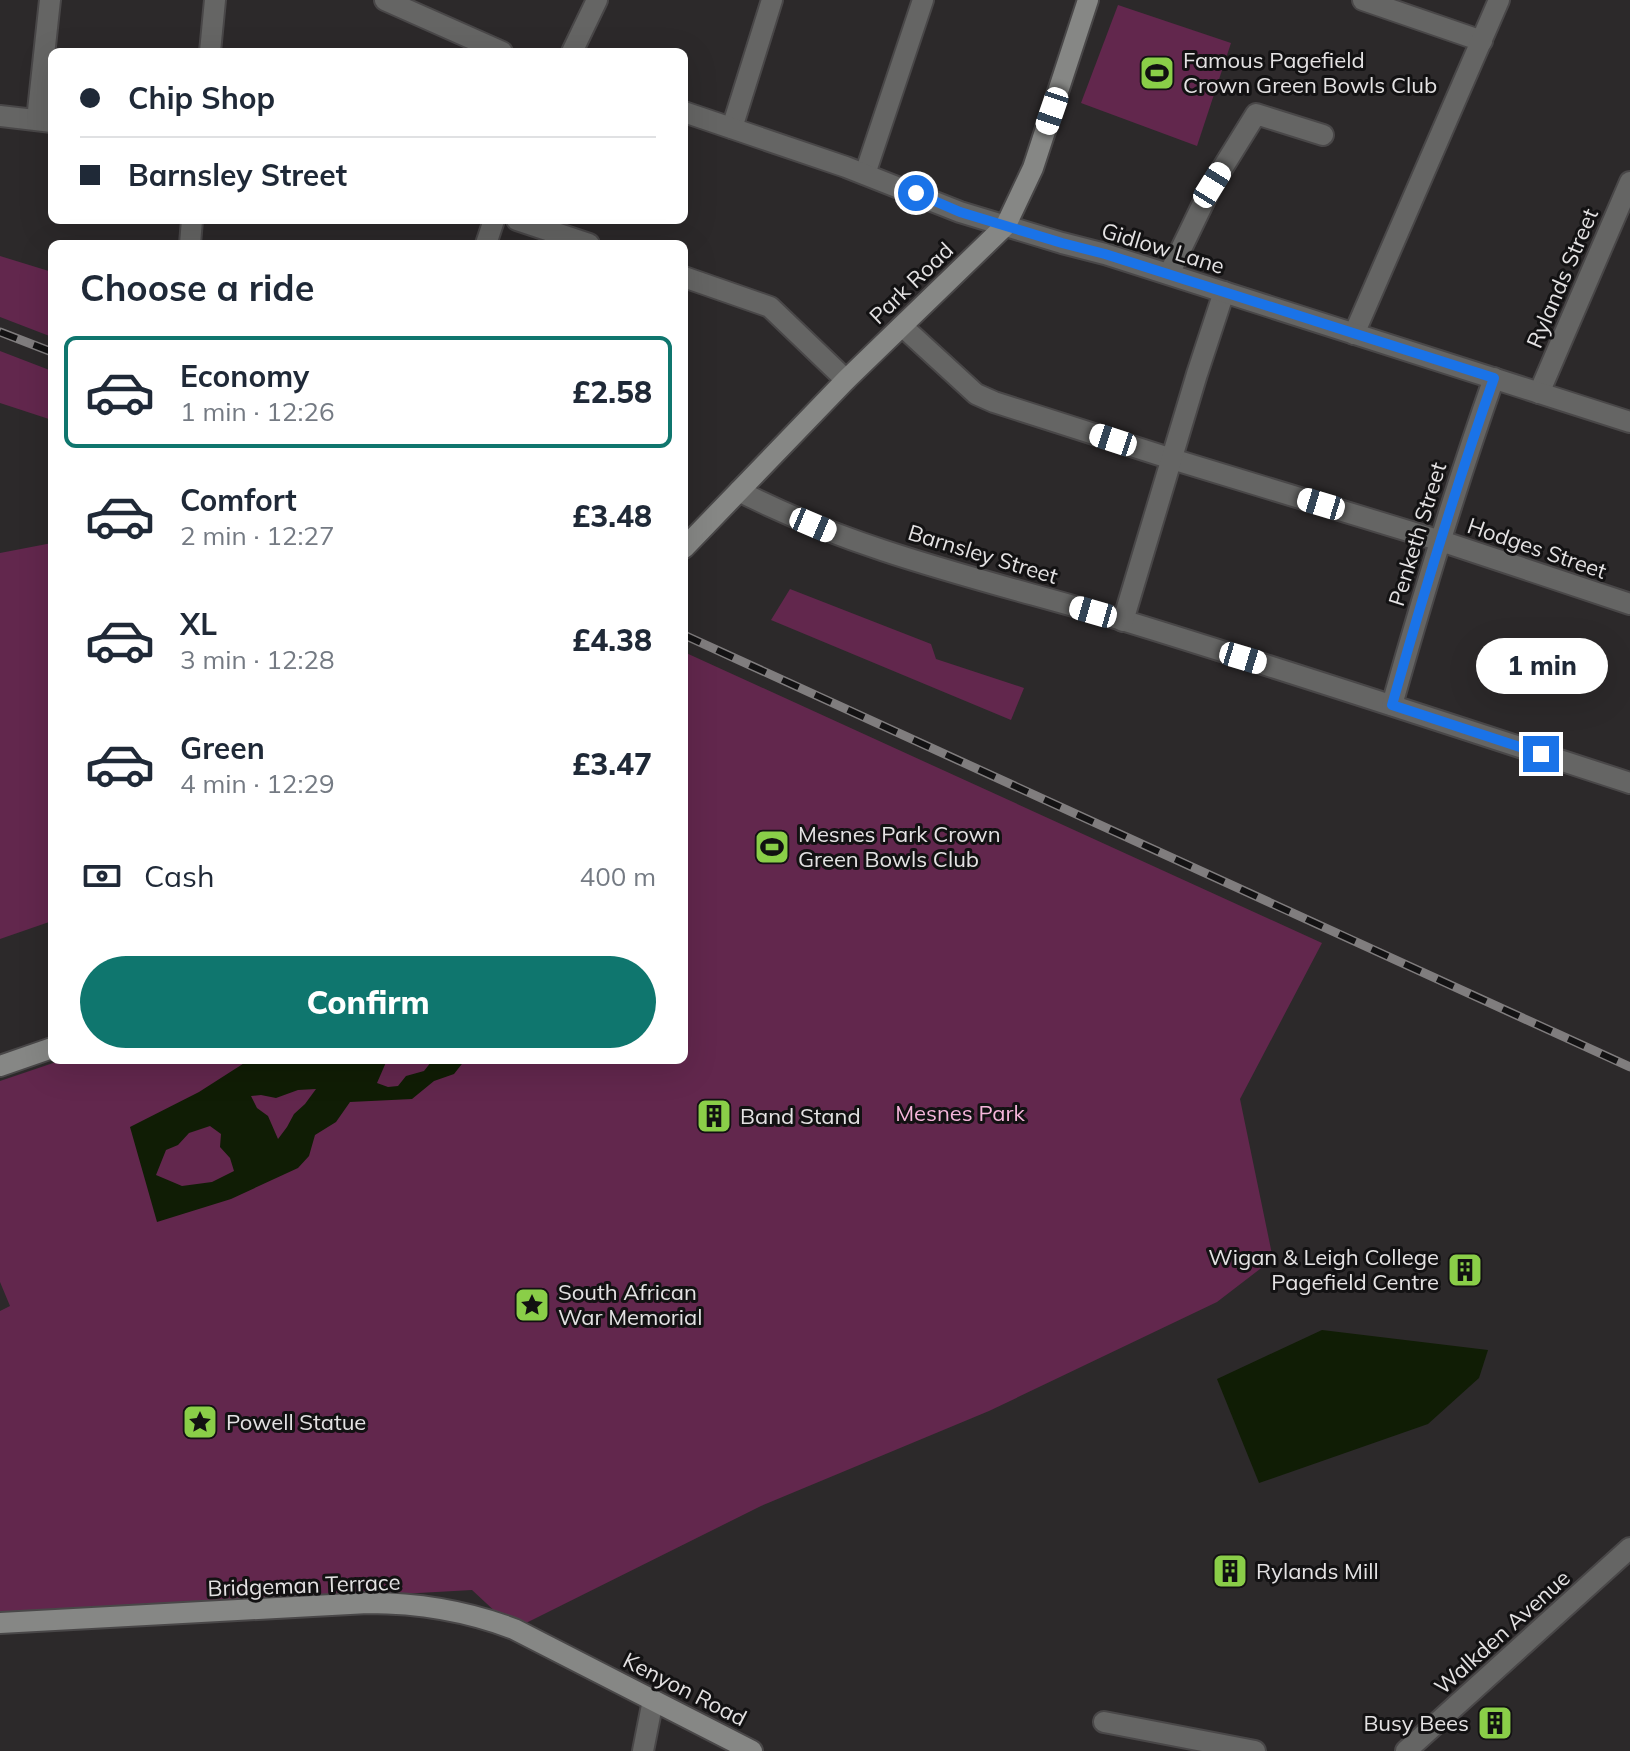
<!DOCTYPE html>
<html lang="en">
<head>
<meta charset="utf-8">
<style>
  body { margin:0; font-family:Mulish,sans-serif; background:#f2f2f3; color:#1f2937; height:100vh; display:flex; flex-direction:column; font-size:30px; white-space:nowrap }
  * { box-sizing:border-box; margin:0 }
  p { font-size:26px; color:#747a83 }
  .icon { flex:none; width:44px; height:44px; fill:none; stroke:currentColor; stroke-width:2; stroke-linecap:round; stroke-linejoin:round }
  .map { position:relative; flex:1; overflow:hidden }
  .drawer { position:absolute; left:48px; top:240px; width:640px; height:824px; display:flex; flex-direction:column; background:#fff; border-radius:12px; box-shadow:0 8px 32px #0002 }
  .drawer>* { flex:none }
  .top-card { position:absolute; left:48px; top:48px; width:640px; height:176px; border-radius:12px; box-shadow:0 8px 32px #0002; display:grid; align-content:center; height:176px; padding:0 32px; background:#fff }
  .end { position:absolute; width:36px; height:36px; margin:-18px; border:10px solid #1a73e8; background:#fff; box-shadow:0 0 0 4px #fff }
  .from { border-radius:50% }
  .bubble { position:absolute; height:56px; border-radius:28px; background:#fff; box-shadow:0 8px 32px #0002; font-size:26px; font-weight:800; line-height:56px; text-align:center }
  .car { position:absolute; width:24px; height:48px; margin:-24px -12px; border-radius:10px; box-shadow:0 0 6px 2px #0007; background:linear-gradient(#fff 24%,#345 0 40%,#fff 0 76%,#345 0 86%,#fff 0) }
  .top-card b { display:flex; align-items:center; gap:28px; height:76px; font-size:30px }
  .top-card b+b { border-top:2px solid #e0e1e3 }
  .top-card i { width:20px; height:20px; background:#1f2937 }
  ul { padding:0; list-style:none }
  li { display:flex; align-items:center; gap:24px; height:112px; margin:0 16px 12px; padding:0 16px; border:4px solid transparent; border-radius:12px }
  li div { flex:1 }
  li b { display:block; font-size:30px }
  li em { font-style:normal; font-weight:800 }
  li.active { border-color:#0f766e }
  li>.icon { width:72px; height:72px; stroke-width:1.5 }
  h2 { padding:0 32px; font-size:36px; line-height:96px }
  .pay { display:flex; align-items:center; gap:20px; height:88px; padding:0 32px; font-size:30px }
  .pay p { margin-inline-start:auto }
  .action { display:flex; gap:16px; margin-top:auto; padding:16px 32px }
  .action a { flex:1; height:92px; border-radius:48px; background:#0f766e; color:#fff; font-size:32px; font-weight:800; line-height:92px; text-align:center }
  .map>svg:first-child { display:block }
</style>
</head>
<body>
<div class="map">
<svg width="1630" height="1751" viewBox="0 0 1630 1751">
  <rect width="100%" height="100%" fill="#2c292a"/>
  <g fill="#62274d">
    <path d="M1118,5l113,38 -34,103 -116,-43z"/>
    <path d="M0,256l52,16v65l-52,-20z"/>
    <path d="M0,351l52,20v49l-52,-17z"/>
    <path d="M52,543v378l-52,18v-386z"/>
    <path d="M790,589l141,55 5,15 88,29 -13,32 -240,-100z"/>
    <path d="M684,652l638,291 -82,156 33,160 -56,43 -228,109 -228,95 -247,123 -42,-39 -125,7 -347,24v-310l10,-5 -10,-24v-201l62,-21h622z"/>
  </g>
  <g fill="#101d05" fill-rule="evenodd">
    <path d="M249,1060h138l-10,23 11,4 10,-1 8,-10 18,-5 7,-9c12,3 21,-2 34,-2l-11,14 -20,7 -22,18 -62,3 -14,20 -21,13 -6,21 -11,12 -67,31 -74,23 -27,-95 69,-35zM316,1089l-11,15 -11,10 -7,13 -9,12 -10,-23 -11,-8 -6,-12 10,-1 15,3 22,-8zM210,1126l11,8 -1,13 10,11 4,13 -22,11 -30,4 -26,-11 10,-25 12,-5 11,-12z"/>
    <path d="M1322,1330l166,20 -9,28 -51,46 -169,59 -42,-104z"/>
  </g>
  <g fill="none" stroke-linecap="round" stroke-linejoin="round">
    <defs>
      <g id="minor">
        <path d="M1363,0l119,41"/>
        <path d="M210,52l5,-52"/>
        <path d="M572,52l25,-52"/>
        <path d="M0,116l52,6"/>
        <path d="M37,120l13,-120"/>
        <path d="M732,128l40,-128"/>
        <path d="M865,174l58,-174"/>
        <path d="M517,220l72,24"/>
        <path d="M190,244l2,-24"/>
        <path d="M486,244l8,-24"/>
        <path d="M1169,274l43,-89 44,-71 67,21"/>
        <path d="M684,277l86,30 76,73"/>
        <path d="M902,326l74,68 18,8 178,57 269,82 189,63"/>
        <path d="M1354,334l145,-334"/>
        <path d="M1539,393l91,-211"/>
        <path d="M739,491c120,62 255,91 383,129 170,52 339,108 508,163"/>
        <path d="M1123,621l74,-247 27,-82"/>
        <path d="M1392,705c31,-110 64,-219 102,-327"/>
        <path d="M1104,1722l151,29"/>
      </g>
      <g id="tertiary">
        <path d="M385,0l117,52"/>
        <path d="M684,112l162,55 114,45 102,31 43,11 525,168"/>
        <path d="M643,1751l10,-51"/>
        <path d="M1406,1751l224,-203"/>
      </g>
      <g id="secondary">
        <path d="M684,548l162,-168 160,-155 27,-57 55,-168"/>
        <path d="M0,1066l52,-18"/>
        <path d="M0,1623l368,-20c50,0 99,8 146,26l238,122"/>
      </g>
    </defs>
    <use href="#minor" stroke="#494748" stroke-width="24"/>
    <use href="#tertiary" stroke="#494748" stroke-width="24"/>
    <use href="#secondary" stroke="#494748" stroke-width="24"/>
    <use href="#minor" stroke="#656564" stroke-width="20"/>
    <use href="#tertiary" stroke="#656564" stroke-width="20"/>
    <use href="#secondary" stroke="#868785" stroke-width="20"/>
    <defs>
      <g id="rail">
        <path d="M0,332l52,20"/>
        <path d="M684,635l946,432"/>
      </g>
    </defs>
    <use href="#rail" stroke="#807d7e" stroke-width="9"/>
    <use href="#rail" stroke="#131213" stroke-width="6" stroke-dasharray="18" stroke-linecap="butt"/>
  </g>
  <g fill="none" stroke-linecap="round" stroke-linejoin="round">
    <path stroke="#1a73e8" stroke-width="10" d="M916,193l44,19 102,31 43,11 389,124c-38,108 -71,217 -102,327l149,49"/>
  </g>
  <defs>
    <symbol id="stadium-square" viewBox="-11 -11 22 22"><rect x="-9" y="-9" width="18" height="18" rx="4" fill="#8ace48" stroke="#131213"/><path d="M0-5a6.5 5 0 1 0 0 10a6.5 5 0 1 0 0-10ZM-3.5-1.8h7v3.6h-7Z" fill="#111"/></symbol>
    <symbol id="building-square" viewBox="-11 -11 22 22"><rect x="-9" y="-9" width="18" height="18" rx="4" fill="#8ace48" stroke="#131213"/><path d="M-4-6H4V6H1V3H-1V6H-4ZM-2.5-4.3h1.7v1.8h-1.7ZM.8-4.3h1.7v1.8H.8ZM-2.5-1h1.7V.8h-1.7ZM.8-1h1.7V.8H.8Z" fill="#111"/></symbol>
    <symbol id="sight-square" viewBox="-11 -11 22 22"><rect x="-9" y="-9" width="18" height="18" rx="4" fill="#8ace48" stroke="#131213"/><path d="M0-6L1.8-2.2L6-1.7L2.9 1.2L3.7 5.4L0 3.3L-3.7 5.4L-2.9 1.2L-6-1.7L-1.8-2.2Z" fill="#111"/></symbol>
  </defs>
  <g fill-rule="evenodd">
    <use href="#stadium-square" x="1137" y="53" width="40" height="40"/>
    <use href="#stadium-square" x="752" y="827" width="40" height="40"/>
    <use href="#building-square" x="694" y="1096" width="40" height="40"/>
    <use href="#building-square" x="1445" y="1250" width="40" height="40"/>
    <use href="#sight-square" x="512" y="1285" width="40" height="40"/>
    <use href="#sight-square" x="180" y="1402" width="40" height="40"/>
    <use href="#building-square" x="1210" y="1551" width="40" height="40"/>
    <use href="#building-square" x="1475" y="1703" width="40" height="40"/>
  </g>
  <g text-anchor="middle" stroke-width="6" stroke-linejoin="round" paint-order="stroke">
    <g font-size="22" fill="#e4e2e3" stroke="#131213" text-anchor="start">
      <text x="1183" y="68">Famous Pagefield<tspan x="1183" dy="25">Crown Green Bowls Club</tspan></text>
      <text x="798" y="842">Mesnes Park Crown<tspan x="798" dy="25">Green Bowls Club</tspan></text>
      <text x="740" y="1124">Band Stand</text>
      <text x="1439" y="1265" text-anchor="end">Wigan &amp; Leigh College<tspan x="1439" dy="25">Pagefield Centre</tspan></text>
      <text x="558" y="1300">South African<tspan x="558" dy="25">War Memorial</tspan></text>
      <text x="226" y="1430">Powell Statue</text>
      <text x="1256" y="1579">Rylands Mill</text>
      <text x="1469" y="1731" text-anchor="end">Busy Bees</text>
    </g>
    <g font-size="22" fill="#e4e2e3" stroke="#131213">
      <text transform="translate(1163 248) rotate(17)" y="8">Gidlow Lane</text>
      <text transform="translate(1562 278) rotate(-67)" y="8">Rylands Street</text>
      <text transform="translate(911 283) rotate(-44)" y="8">Park Road</text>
      <text transform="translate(1417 534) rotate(-73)" y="8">Penketh Street</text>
      <text transform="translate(1537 548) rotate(19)" y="8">Hodges Street</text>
      <text transform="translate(983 554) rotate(17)" y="8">Barnsley Street</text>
      <text transform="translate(304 1585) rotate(-2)" y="8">Bridgeman Terrace</text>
      <text transform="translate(1502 1632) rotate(-42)" y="8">Walkden Avenue</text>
      <text transform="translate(685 1689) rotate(27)" y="8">Kenyon Road</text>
    </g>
    <g font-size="22" fill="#f5b5da" stroke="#131213">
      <text x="960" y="1121">Mesnes Park</text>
    </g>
  </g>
</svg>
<i class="end from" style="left:916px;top:193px"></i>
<i class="end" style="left:1541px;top:754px"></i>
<div class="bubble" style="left:1476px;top:638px;width:132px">1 min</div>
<i class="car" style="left:1052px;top:111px;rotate:199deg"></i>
<i class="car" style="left:1212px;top:185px;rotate:32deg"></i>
<i class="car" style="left:1113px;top:440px;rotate:288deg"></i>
<i class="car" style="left:1321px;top:504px;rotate:287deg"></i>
<i class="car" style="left:813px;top:525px;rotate:113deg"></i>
<i class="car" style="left:1093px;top:612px;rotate:286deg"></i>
<i class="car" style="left:1243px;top:658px;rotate:107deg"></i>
<div class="top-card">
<b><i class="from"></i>Chip Shop</b>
<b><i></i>Barnsley Street</b>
</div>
<section class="drawer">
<h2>Choose a ride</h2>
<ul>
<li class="active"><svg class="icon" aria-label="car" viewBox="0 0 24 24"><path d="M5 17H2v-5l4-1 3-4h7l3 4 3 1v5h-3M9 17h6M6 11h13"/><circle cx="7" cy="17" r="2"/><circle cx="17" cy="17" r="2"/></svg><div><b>Economy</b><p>1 min · 12:26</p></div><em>£2.58</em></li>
<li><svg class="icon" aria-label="car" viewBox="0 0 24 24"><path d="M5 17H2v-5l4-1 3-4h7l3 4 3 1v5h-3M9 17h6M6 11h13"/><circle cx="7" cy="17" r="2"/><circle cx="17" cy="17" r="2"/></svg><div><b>Comfort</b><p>2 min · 12:27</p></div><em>£3.48</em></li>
<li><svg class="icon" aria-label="car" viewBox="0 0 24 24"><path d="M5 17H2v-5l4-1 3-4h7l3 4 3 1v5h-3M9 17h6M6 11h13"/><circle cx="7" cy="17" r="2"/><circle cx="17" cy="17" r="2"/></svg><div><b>XL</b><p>3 min · 12:28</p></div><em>£4.38</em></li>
<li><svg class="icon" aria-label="car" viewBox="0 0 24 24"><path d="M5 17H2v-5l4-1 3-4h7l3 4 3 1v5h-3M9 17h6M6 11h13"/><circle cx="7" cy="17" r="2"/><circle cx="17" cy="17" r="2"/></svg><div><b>Green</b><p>4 min · 12:29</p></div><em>£3.47</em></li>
</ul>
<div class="pay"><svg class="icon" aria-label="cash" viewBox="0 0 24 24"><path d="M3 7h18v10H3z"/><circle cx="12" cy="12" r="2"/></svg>Cash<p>400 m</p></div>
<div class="action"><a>Confirm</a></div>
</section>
</div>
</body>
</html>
